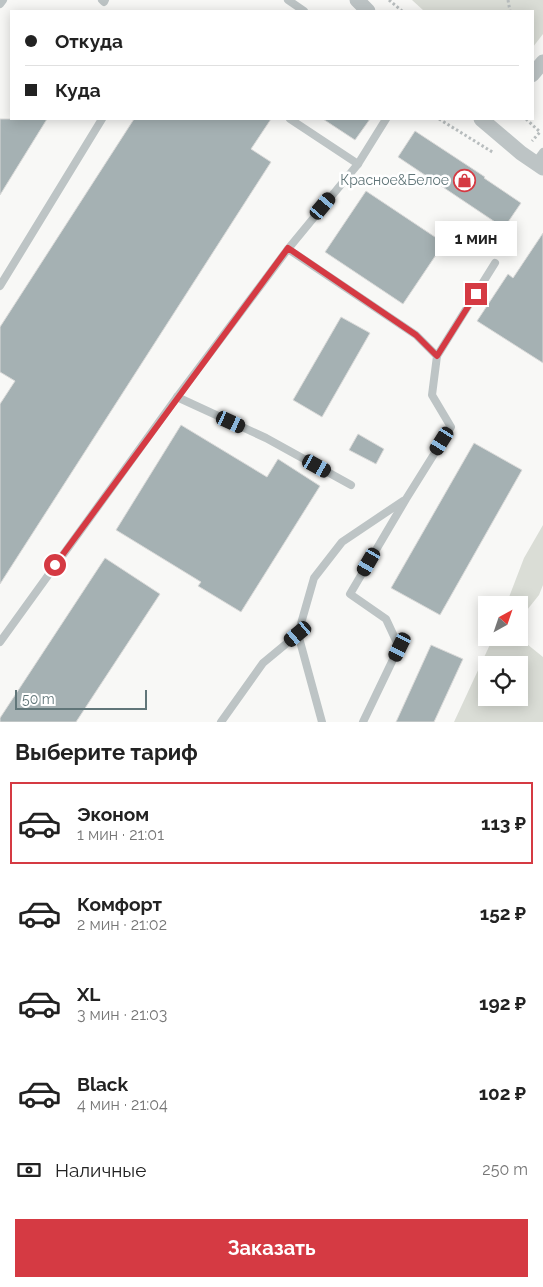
<!DOCTYPE html>
<html lang="ru">
<head>
<meta charset="utf-8">
<style>
  body { margin:0; font-family:Raleway,sans-serif; background:#f2f2f2; color:#222; height:100vh; display:flex; flex-direction:column; font-size:19px; white-space:nowrap }
  * { box-sizing:border-box; margin:0 }
  p { font-size:16px; color:#767676 }
  .icon { flex:none; width:28px; height:28px; fill:none; stroke:currentColor; stroke-width:2; stroke-linecap:round; stroke-linejoin:round }
  .map { position:relative; height:722px; overflow:hidden }
  .side { display:flex; flex-direction:column; background:#fff; flex:1 }
  .side>* { flex:none }
  .hud { position:absolute; left:10px; top:10px; width:524px; height:110px; border-radius:0px; box-shadow:0 2px 12px #0003; display:grid; align-content:center; height:110px; padding:0 15px; background:#fff }
  .needle { width:32px; rotate:40deg }
  .buttons { position:absolute; left:478px; top:596px; display:grid; gap:10px }
  .buttons a { display:grid; place-items:center; width:50px; height:50px; border-radius:0px; background:#fff; box-shadow:0 2px 12px #0003; font-size:25px }
  .scale { position:absolute; left:15px; bottom:12px; width:132px; box-sizing:border-box; padding-left:5px; border:2px solid #617679; border-top:0; font-size:14px; line-height:18px; white-space:nowrap; color:#617679; -webkit-text-stroke:4px #fff; paint-order:stroke }
  .end { position:absolute; width:22px; height:22px; margin:-11px; border:6px solid #d53a43; background:#fff; box-shadow:0 0 0 2px #fff }
  .from { border-radius:50% }
  .bubble { position:absolute; height:35px; border-radius:0px; background:#fff; box-shadow:0 2px 12px #0003; font-size:16px; font-weight:700; line-height:35px; text-align:center }
  .car { position:absolute; width:15px; height:30px; margin:-15px -8px; border-radius:6px; box-shadow:0 0 4px 1px #0007; background:linear-gradient(#222 24%,#8ab4d8 0 40%,#222 0 76%,#8ab4d8 0 86%,#222 0) }
  .hud b { display:flex; align-items:center; gap:18px; height:48px; font-size:19px }
  .hud b+b { border-top:1px solid #e0e0e0 }
  .hud i { width:12px; height:12px; background:#222 }
  ul { padding:0; list-style:none }
  li { display:flex; align-items:center; gap:15px; height:82px; margin:0 10px 8px; padding:0 5px; border:2px solid transparent; border-radius:0px }
  li div { flex:1 }
  li b { display:block; font-size:19px }
  li em { font-style:normal; font-weight:700 }
  li.active { border-color:#d53a43 }
  li>.icon { width:45px; height:45px; stroke-width:1.5 }
  h2 { padding:0 15px; font-size:22px; line-height:60px }
  .pay { display:flex; align-items:center; gap:12px; height:55px; padding:0 15px; font-size:19px }
  .pay p { margin-inline-start:auto }
  .button { display:flex; gap:10px; margin-top:auto; padding:10px 15px }
  .button a { flex:1; height:58px; border-radius:0px; background:#d53a43; color:#fff; font-size:20px; font-weight:700; line-height:58px; text-align:center }
  .map>svg:first-child { display:block }
</style>
</head>
<body>
<div class="map">
<svg width="543" height="722" viewBox="0 0 543 722">
  <rect width="100%" height="100%" fill="#f8f8f6"/>
  <g fill="#daddd6" fill-rule="evenodd">
    <path d="M412,0h131v34l-10,13 -1,-36h-108z"/>
    <path d="M543,525v60l-4,10 -20,25v-15h-13l18,-47z"/>
    <path d="M519,626l3,14 21,17v65h-89l39,-84h26zM486,665h33v33h-33z"/>
  </g>
  <g fill="#a5b1b3" stroke="#dadad9">
    <path d="M0,119h47l-47,76z"/>
    <path d="M134,119h137l-20,30 20,13 -271,422v-180l15,-23 -15,-9v-45z"/>
    <path d="M323,119h47l-15,21z"/>
    <path d="M415,131l70,46 -1,1 37,25 -17,25 -106,-71z"/>
    <path d="M366,191l78,52 -41,61 -78,-52z"/>
    <path d="M543,233v130l-66,-42 31,-47 5,4z"/>
    <path d="M341,317l29,16 -48,84 -29,-17z"/>
    <path d="M181,425l86,52 11,-18 42,27 -79,126 -43,-26 3,-4 -85,-52z"/>
    <path d="M358,434l26,15 -8,15 -27,-14z"/>
    <path d="M474,443l48,27 -82,145 -49,-27z"/>
    <path d="M105,558l55,36 -84,128h-76v-4z"/>
    <path d="M431,645l32,14 -29,63h-38z"/>
  </g>
  <g fill="none" stroke-linecap="round" stroke-linejoin="round">
    <g stroke="#b8bdbe" stroke-width="3" stroke-dasharray="2.5 2.5" stroke-linecap="butt">
      <path d="M389,0l13,11"/>
      <path d="M508,0l2,11"/>
      <path d="M439,119l55,34"/>
      <path d="M526,119l14,13 -8,9"/>
    </g>
    <g stroke="#bdc4c5" stroke-width="8">
      <path d="M102,0l2,2 1,-2"/>
      <path d="M288,0l16,11"/>
      <path d="M0,4l3,-4"/>
      <path d="M290,119l68,45"/>
      <path d="M535,163l8,-11"/>
      <path d="M288,249l128,86 21,21 -5,39 19,32 -45,72 -56,95 36,25 13,28 -36,75"/>
      <path d="M0,286l102,-167"/>
      <path d="M437,356l58,-93"/>
      <path d="M177,397l89,41 85,47"/>
      <path d="M298,634l24,88"/>
      <path d="M0,642l177,-245 111,-148 70,-85 28,-45"/>
      <path d="M221,722l42,-59 35,-29 16,-56 28,-36 61,-41"/>
    </g>
    <g stroke="#bdc4c5" stroke-width="15">
      <path d="M357,0l11,11"/>
      <path d="M532,75l11,-13"/>
      <path d="M481,119l40,34 22,15"/>
    </g>
  </g>
  <g fill="none" stroke-linecap="round" stroke-linejoin="round">
    <path stroke="#d53a43" stroke-width="6" d="M55,565l233,-317 128,87 21,21 39,-62"/>
  </g>
  <defs>
    <symbol id="shop-ring" viewBox="-11 -11 22 22"><circle r="9.5" fill="#fff" stroke="#d53a43" stroke-width="1.5"/><path d="M-5-2.5h2.3a2.7 3.5 0 0 1 5.4 0H5L5.5 6h-11ZM-1.5-2.5h3a1.5 2.3 0 0 0-3 0Z" fill="#d53a43"/></symbol>
  </defs>
  <g fill-rule="evenodd">
    <use href="#shop-ring" x="452" y="168" width="25" height="25"/>
  </g>
  <g text-anchor="middle" stroke-width="5" stroke-linejoin="round" paint-order="stroke">
    <g font-size="14" fill="#617679" stroke="#fff" text-anchor="end">
      <text x="449" y="185">Красное&amp;Белое</text>
    </g>
  </g>
</svg>
<div class="buttons">
<a><svg class="needle" viewBox="-14 -14 28 28"><path d="M0-13l5 13h-10z" fill="#e53935"/><path d="M0 13l5-13h-10z" fill="#767676"/></svg></a>
<a><svg class="icon" aria-label="locate" viewBox="0 0 24 24"><circle cx="12" cy="12" r="6"/><path d="M12 2v4M12 18v4M2 12h4M18 12h4"/></svg></a>
</div>
<div class="scale">50 m</div>
<i class="end from" style="left:55px;top:565px"></i>
<i class="end" style="left:476px;top:294px"></i>
<div class="bubble" style="left:435px;top:221px;width:82px">1 мин</div>
<i class="car" style="left:323px;top:206px;rotate:40deg"></i>
<i class="car" style="left:231px;top:422px;rotate:115deg"></i>
<i class="car" style="left:442px;top:441px;rotate:212deg"></i>
<i class="car" style="left:317px;top:466px;rotate:119deg"></i>
<i class="car" style="left:369px;top:562px;rotate:210deg"></i>
<i class="car" style="left:298px;top:634px;rotate:230deg"></i>
<i class="car" style="left:400px;top:647px;rotate:206deg"></i>
<div class="hud">
<b><i class="from"></i>Откуда</b>
<b><i></i>Куда</b>
</div>
</div>
<section class="side">
<h2>Выберите тариф</h2>
<ul>
<li class="active"><svg class="icon" aria-label="car" viewBox="0 0 24 24"><path d="M5 17H2v-5l4-1 3-4h7l3 4 3 1v5h-3M9 17h6M6 11h13"/><circle cx="7" cy="17" r="2"/><circle cx="17" cy="17" r="2"/></svg><div><b>Эконом</b><p>1 мин · 21:01</p></div><em>113 ₽</em></li>
<li><svg class="icon" aria-label="car" viewBox="0 0 24 24"><path d="M5 17H2v-5l4-1 3-4h7l3 4 3 1v5h-3M9 17h6M6 11h13"/><circle cx="7" cy="17" r="2"/><circle cx="17" cy="17" r="2"/></svg><div><b>Комфорт</b><p>2 мин · 21:02</p></div><em>152 ₽</em></li>
<li><svg class="icon" aria-label="car" viewBox="0 0 24 24"><path d="M5 17H2v-5l4-1 3-4h7l3 4 3 1v5h-3M9 17h6M6 11h13"/><circle cx="7" cy="17" r="2"/><circle cx="17" cy="17" r="2"/></svg><div><b>XL</b><p>3 мин · 21:03</p></div><em>192 ₽</em></li>
<li><svg class="icon" aria-label="car" viewBox="0 0 24 24"><path d="M5 17H2v-5l4-1 3-4h7l3 4 3 1v5h-3M9 17h6M6 11h13"/><circle cx="7" cy="17" r="2"/><circle cx="17" cy="17" r="2"/></svg><div><b>Black</b><p>4 мин · 21:04</p></div><em>102 ₽</em></li>
</ul>
<div class="pay"><svg class="icon" aria-label="cash" viewBox="0 0 24 24"><path d="M3 7h18v10H3z"/><circle cx="12" cy="12" r="2"/></svg>Наличные<p>250 m</p></div>
<div class="button"><a>Заказать</a></div>
</section>
</body>
</html>
